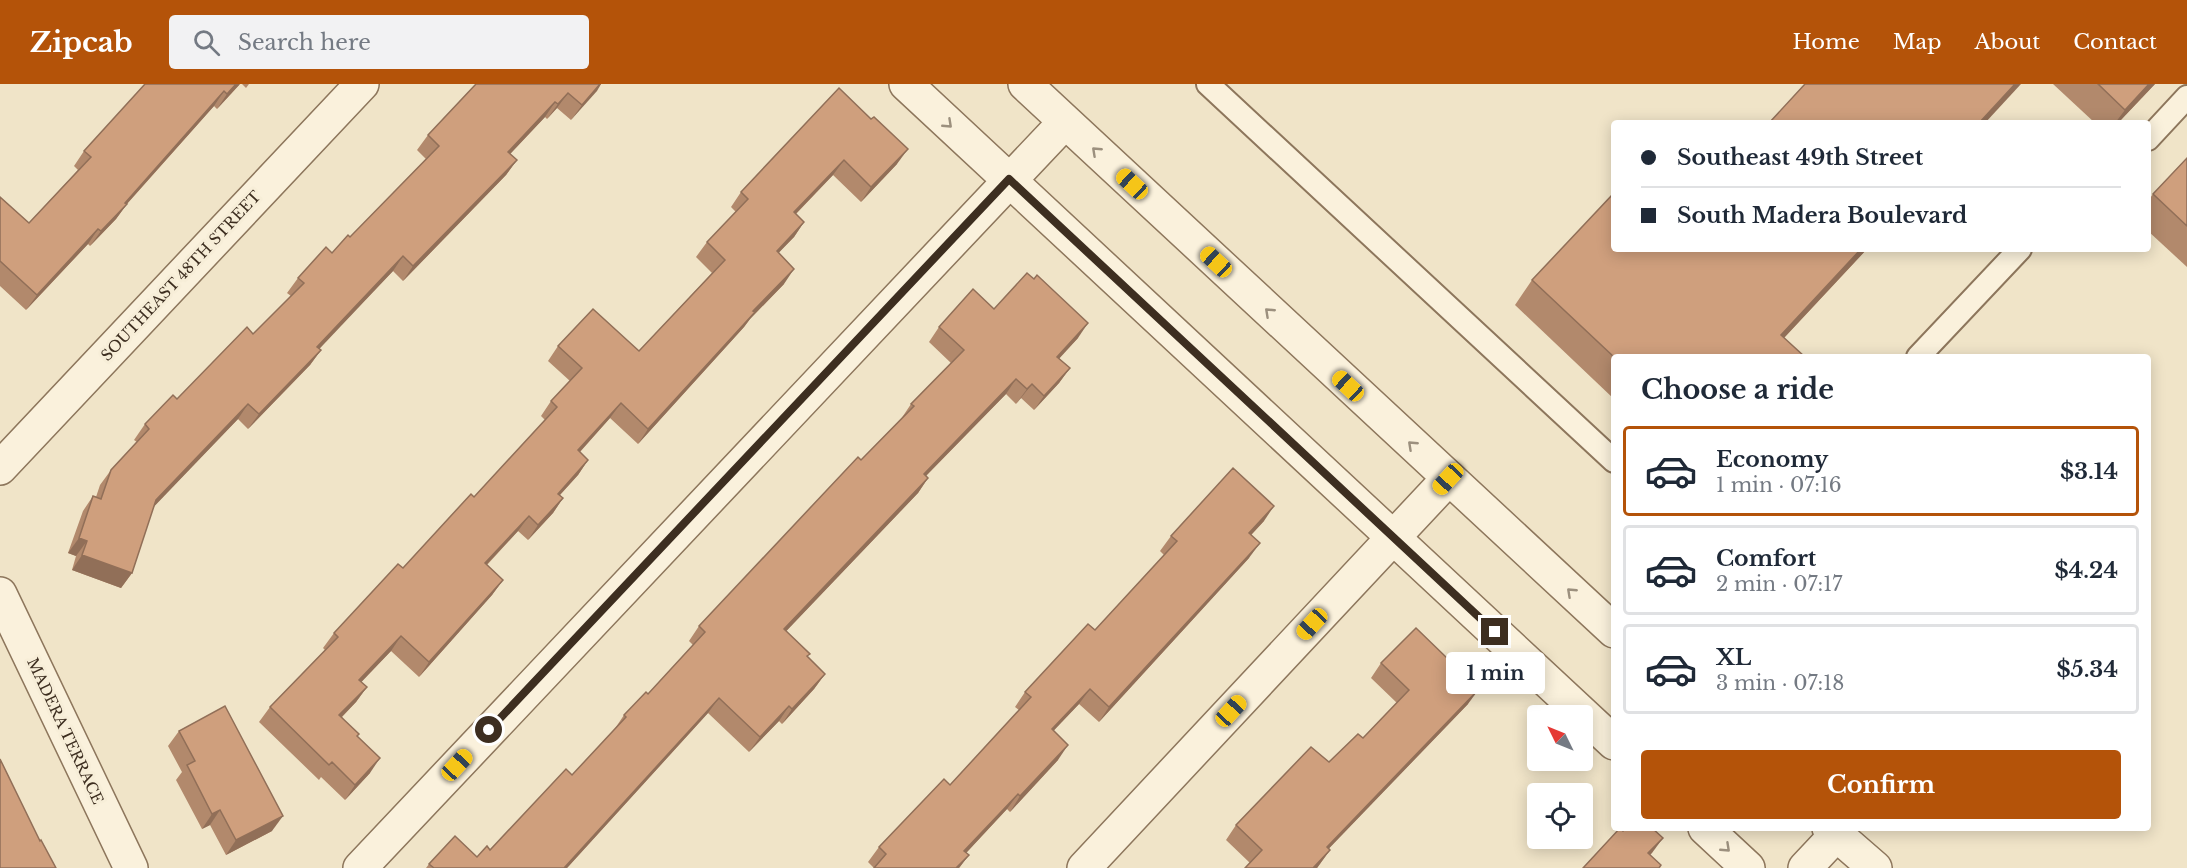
<!DOCTYPE html>
<html lang="en">
<head>
<meta charset="utf-8">
<style>
  body { margin:0; font-family:"Libre Baskerville",serif; background:#f2f2f3; color:#1f2937; height:100vh; display:flex; flex-direction:column; font-size:22px; white-space:nowrap }
  * { box-sizing:border-box; margin:0 }
  p { font-size:20px; color:#747a83 }
  .icon { flex:none; width:33px; height:33px; fill:none; stroke:currentColor; stroke-width:2; stroke-linecap:round; stroke-linejoin:round }
  .map { position:relative; flex:1; overflow:hidden }
  .side { position:absolute; left:1611px; top:270px; width:540px; height:477px; display:flex; flex-direction:column; background:#fff; border-radius:6px; box-shadow:0 3px 15px #0003 }
  .side>* { flex:none }
  .top-card { position:absolute; left:1611px; top:36px; width:540px; height:132px; border-radius:6px; box-shadow:0 3px 15px #0003; display:grid; align-content:center; height:132px; padding:0 30px; background:#fff }
  .needle { width:39px; rotate:313deg }
  .buttons { position:absolute; left:1527px; top:621px; display:grid; gap:12px }
  .buttons a { display:grid; place-items:center; width:66px; height:66px; border-radius:6px; background:#fff; box-shadow:0 3px 15px #0003; font-size:30px }
  .end { position:absolute; width:27px; height:27px; margin:-14px; border:8px solid #3d2e20; background:#fff; box-shadow:0 0 0 3px #fff }
  .from { border-radius:50% }
  .bubble { position:absolute; height:42px; border-radius:6px; background:#fff; box-shadow:0 3px 15px #0003; font-size:20px; font-weight:700; line-height:42px; text-align:center }
  .car { position:absolute; width:18px; height:36px; margin:-18px -9px; border-radius:8px; box-shadow:0 0 4px 2px #0007; background:linear-gradient(#f5c518 24%,#345 0 40%,#f5c518 0 76%,#345 0 86%,#f5c518 0) }
  .top-card b { display:flex; align-items:center; gap:21px; height:57px; font-size:22px }
  .top-card b+b { border-top:2px solid #e0e1e3 }
  .top-card i { width:15px; height:15px; background:#1f2937 }
  ul { padding:0; list-style:none }
  li { display:flex; align-items:center; gap:18px; height:90px; margin:0 12px 9px; padding:0 18px; border:3px solid #e0e1e3; border-radius:6px }
  li div { flex:1 }
  li b { display:block; font-size:22px }
  li em { font-style:normal; font-weight:700 }
  li.active { border-color:#b45309 }
  li>.icon { width:54px; height:54px; stroke-width:1.5 }
  h2 { padding:0 30px; font-size:27px; line-height:72px }
  .cta { display:flex; gap:12px; margin-top:auto; padding:12px 30px }
  .cta a { flex:1; height:69px; border-radius:6px; background:#b45309; color:#fff; font-size:24px; font-weight:700; line-height:69px; text-align:center }
  header { display:flex; align-items:center; gap:36px; box-sizing:border-box; height:84px; padding:0 30px; background:#b45309; color:#fff }
  header strong { font-size:28px }
  nav { display:flex; gap:33px; margin-inline-start:auto; font-size:21px }
  .search { width:420px; height:54px; background:#f2f2f3; display:flex; align-items:center; gap:15px; box-sizing:border-box; padding:0 21px; border-radius:6px; color:#747a83; font-size:22px }
  .map>svg:first-child { display:block }
</style>
</head>
<body>
<header>
<strong>Zipcab</strong>
<div class="search"><svg class="icon" aria-label="search" viewBox="0 0 24 24"><circle cx="10" cy="10" r="6"/><path d="M15 15l6 6"/></svg>Search here</div>
<nav><a>Home</a><a>Map</a><a>About</a><a>Contact</a></nav>
</header>
<div class="map">
<svg width="2187" height="784" viewBox="0 0 2187 784">
  <rect width="100%" height="100%" fill="#f0e4c8"/>
  <g fill="none" stroke-linecap="round" stroke-linejoin="round">
    <defs>
      <g id="service">
        <path d="M1208,0l406,377"/>
        <path d="M2148,55l39,-42"/>
        <path d="M1918,273l102,-108"/>
      </g>
      <g id="minor">
        <path d="M0,384l362,-384"/>
        <path d="M0,510l131,274"/>
        <path d="M360,784l705,-746"/>
        <path d="M1084,784l364,-389"/>
        <path d="M1805,784l31,-33"/>
      </g>
      <g id="tertiary">
        <path d="M906,0l708,659"/>
        <path d="M1025,0l589,547"/>
        <path d="M1705,744l43,40"/>
        <path d="M1829,744l46,40"/>
      </g>
    </defs>
    <use href="#service" stroke="#8d765c" stroke-width="26"/>
    <use href="#minor" stroke="#8d765c" stroke-width="36"/>
    <use href="#tertiary" stroke="#8d765c" stroke-width="36"/>
    <use href="#service" stroke="#faf1dc" stroke-width="22"/>
    <use href="#minor" stroke="#faf1dc" stroke-width="33"/>
    <use href="#tertiary" stroke="#faf1dc" stroke-width="33"/>
  </g>
  <g fill="#b2896c">
    <path d="M240,0l-23,25 -3,-3 -87,98 -11,15 -26,27 -2,-2 -62,66 -26,-24v-89l29,26 49,-53 -4,-4 10,-15z"/>
    <path d="M242,0h7l-3,4z"/>
    <path d="M476,0h125l-30,36 -14,-12 -10,11 -2,-2 -35,37 7,6 -11,15 -103,106 -10,-10 -74,77 2,2 -11,15 -62,64 -10,-10 -84,87 -22,67 -11,15 -49,-18 4,-14 -8,-3 15,-42 10,-15 3,1 4,-12 11,-15 26,-28 -3,-2 11,-16 32,-25 76,-65 38,-38 -4,-3 11,-15 34,-25 18,-16 76,-78 -9,-9 11,-15z"/>
    <path d="M2053,0h102l-37,39h-23z"/>
    <path d="M839,4l58,76 -36,38 -28,-27 -37,39 8,8 -10,15 -16,16 6,31 -34,35 -6,8 -106,117 -28,-26 -30,34 8,8 -10,15 -18,20 3,3 -10,15 -25,27 -10,-9 -31,34 16,15 -11,15 -73,82 -28,-26 -30,31 6,5 -11,15 -14,15 15,20 13,36 -25,27 -24,-23 -2,3 -60,-58 11,-15 55,-57 -2,-2 11,-15 69,-65 71,-71 71,-77 -4,-4 10,-15 19,-20 -22,-20 10,-15 81,5 73,-78 -16,-16 11,-15 29,-30 -5,-5 10,-15z"/>
    <path d="M2187,74v109l-39,-36v-30l5,-7z"/>
    <path d="M1614,165h253l-83,89 -170,19v42l-99,-94 17,-25z"/>
    <path d="M994,225l84,29 -19,20 11,10 -11,15 -25,27 -13,-12 -5,6 -10,-10 -80,82 2,2 -10,15 -132,138 22,26 17,17 -11,15 -32,35 -3,-3 -30,31 -41,-39 -141,155h-141l3,-4 48,-7 13,-7 82,-75 42,-45 10,-15 24,-21 45,-49 -4,-4 10,-15 202,-207 10,-15 40,-41 -22,-21 10,-15z"/>
    <path d="M1264,437l-13,14 -2,23 -150,164 -20,-18 -26,27 5,29 -48,52 -3,-3 -41,44 3,2 -10,13h-85l-6,-6 11,-15 71,-62 69,-75 -4,-3 10,-15 70,-62 69,-75 -4,-4 11,-15z"/>
    <path d="M1381,579l87,41 -139,144 1,2 -13,18h-72l5,-5 -24,-23 10,-15 127,-87 34,-35 -26,-25z"/>
    <path d="M179,647l93,100 -46,24 -16,-30 -8,4 -26,-49 6,-8 -14,-26z"/>
  </g>
  <g fill="#916f58">
    <path d="M236,0h4l-23,25 10,-15z"/>
    <path d="M600,0h1l-4,7 -26,29 11,-15z"/>
    <path d="M2015,0h6l-36,39h-6z"/>
    <path d="M2149,0h6l-37,39h-3l10,-13z"/>
    <path d="M224,7l-10,15 -90,101 3,-3 -11,15 -26,27 11,-15 24,-28z"/>
    <path d="M568,9l-11,15 -10,11 11,-15z"/>
    <path d="M555,18l-10,15 -47,50 10,-15z"/>
    <path d="M908,65l-11,15 -36,38 10,-15z"/>
    <path d="M517,76l-11,15 -103,106 10,-15z"/>
    <path d="M844,76l-11,15 -50,52 11,-15z"/>
    <path d="M804,138l-10,15 -28,29 11,-15z"/>
    <path d="M98,145l-10,15 -62,66 11,-15z"/>
    <path d="M1861,165h6l-101,108 15,-22z"/>
    <path d="M403,172l-10,15 -86,91 10,-15z"/>
    <path d="M794,185l-10,15 -34,35 -6,8 -106,117 10,-15 105,-118z"/>
    <path d="M1088,239l-10,15 -31,34 10,-15z"/>
    <path d="M321,266l-11,15 -62,64 11,-15z"/>
    <path d="M1070,284l-11,15 -25,27 10,-14z"/>
    <path d="M1016,295l-10,15 -93,95 11,-15z"/>
    <path d="M1032,300l-11,14 -5,6 11,-15z"/>
    <path d="M621,319l-11,15 -42,47 10,-15z"/>
    <path d="M248,320l-10,15 -92,96 10,-15z"/>
    <path d="M588,376l-10,15 -31,34 11,-15z"/>
    <path d="M928,394l-10,15 -144,151 10,-15z"/>
    <path d="M563,414l-10,15 -25,27 10,-15z"/>
    <path d="M1274,422l-10,15 -25,27 10,-15z"/>
    <path d="M529,432l-11,15 -44,47 11,-15z"/>
    <path d="M79,454l8,3 -11,15 -8,-3z"/>
    <path d="M1260,459l-11,15 -150,164 10,-15z"/>
    <path d="M82,471l50,18 -11,15 -49,-18z"/>
    <path d="M503,496l-11,15 -73,82 10,-15z"/>
    <path d="M401,552l-10,15 -42,44 10,-15z"/>
    <path d="M825,590l-11,15 -32,35 10,-15z"/>
    <path d="M367,603l-11,15 -27,28 10,-15z"/>
    <path d="M1090,605l-11,15 -38,40 11,-15z"/>
    <path d="M1479,605l-11,15 -152,158 11,-15z"/>
    <path d="M719,614l-11,15 -141,155h-3z"/>
    <path d="M789,622l-10,15 -30,31 11,-15z"/>
    <path d="M1068,661l-10,15 -48,52 10,-16z"/>
    <path d="M380,674l-10,15 -25,27 10,-15z"/>
    <path d="M1018,710l-11,15 -53,57 10,-15z"/>
    <path d="M220,726l-10,15 -8,4 10,-15z"/>
    <path d="M283,732l-11,15 -46,24 10,-15z"/>
    <path d="M1663,754l-11,15 -14,15 10,-15z"/>
    <path d="M1330,766l-13,18h-4z"/>
    <path d="M969,771l-10,13h-3z"/>
  </g>
  <g fill="#cf9f7d" stroke="#916f58" stroke-width="1.5">
    <path d="M145,0h91l-9,10 -3,-3 -99,112 2,1 -26,27 -3,-2 -61,66 -37,-34v-64l29,26 62,-66 -7,-6z"/>
    <path d="M476,0h124l-18,21 -14,-12 -10,11 -3,-2 -47,50 9,8 -104,106 -10,-10 -86,91 4,3 -62,64 -11,-10 -92,96 -24,73 -50,-18 5,-14 -8,-3 14,-42 8,3 10,-29 38,-41 -4,-5 28,-29 4,4 70,-72 6,7 51,-51 -6,-5 28,-31 6,6 16,-18 2,2 89,-91 -11,-11z"/>
    <path d="M1805,0h210l-36,39h-210z"/>
    <path d="M2098,0h51l-24,26z"/>
    <path d="M839,4l32,31 3,-2 34,32 -37,38 -27,-27 -50,52 10,10 -27,29 17,18 -41,42 2,1 -107,117 -27,-26 -43,47 10,10 -30,34 5,4 -25,27 -9,-9 -44,47 18,17 -74,82 -28,-26 -42,44 8,7 -28,28 20,19 -2,2 23,22 -25,27 -23,-23 -3,3 -59,-58 68,-70 -4,-4 64,-69 5,4 68,-74 3,3 83,-90 -6,-6 31,-33 -24,-22 35,-37 46,42 86,-91 -18,-18 41,-43 -7,-7z"/>
    <path d="M2187,74v68l-34,-32z"/>
    <path d="M1614,109v56h247l-80,86 24,22h-191l-82,-77z"/>
    <path d="M1027,189l7,6 3,-4 51,48 -31,34 13,11 -26,28 -12,-12 -5,5 -11,-10 -92,95 4,4 -144,151 26,25 -3,2 18,18 -33,35 -3,-3 -29,31 -41,-39 -155,170h-130l-5,-4 26,-28 22,21 10,-11 3,4 76,-81 6,6 54,-58 -2,-2 22,-23 2,2 57,-62 -6,-6 159,-169 3,3 53,-54 -3,-2 53,-54 -25,-23 34,-38 21,20z"/>
    <path d="M1233,384l41,38 -25,27 11,10 -151,164 -19,-18 -38,40 16,16 -48,51 -2,-2 -54,57 5,4 -13,13h-82l12,-14 -7,-7 65,-68 6,6 81,-88 -6,-5 63,-68 7,6 82,-89 -6,-5z"/>
    <path d="M1416,544l63,61 -152,158 3,3 -17,18h-68l17,-18 -26,-25 75,-78 18,15 29,-28 5,4 46,-48 -28,-27z"/>
    <path d="M225,622l58,110 -47,24 -16,-30 -8,4 -25,-49 8,-4 -16,-30z"/>
    <path d="M0,675l40,82 1,-1 15,28h-56z"/>
    <path d="M1620,744l3,3 3,-3h26l11,10 -15,15 13,12 -2,3h-76z"/>
  </g>
  <defs><path id="oneway-chevron" d="M-2-3.5L2.5 0L-2 3.5" fill="none" stroke-width="1.6" stroke-linecap="round" stroke-linejoin="round" transform="scale(1.5)"/></defs>
  <g stroke="#9c907e">
    <use href="#oneway-chevron" transform="translate(948 40) rotate(43)"/>
    <use href="#oneway-chevron" transform="translate(1096 67) rotate(-137)"/>
    <use href="#oneway-chevron" transform="translate(1269 228) rotate(-137)"/>
    <use href="#oneway-chevron" transform="translate(1412 361) rotate(-137)"/>
    <use href="#oneway-chevron" transform="translate(1571 508) rotate(-137)"/>
    <use href="#oneway-chevron" transform="translate(1726 764) rotate(43)"/>
  </g>
  <g fill="none" stroke-linecap="round" stroke-linejoin="round">
    <path stroke="#3d2e20" stroke-width="8" d="M489,646l520,-551 486,453"/>
  </g>
  <g text-anchor="middle" stroke-width="6" stroke-linejoin="round" paint-order="stroke">
    <g font-size="15" fill="#3d2e20" stroke="#f7eed8">
      <text transform="translate(181 192) rotate(-47)" y="5">SOUTHEAST 48TH STREET</text>
      <text transform="translate(65 647) rotate(65)" y="5">MADERA TERRACE</text>
    </g>
  </g>
</svg>
<div class="buttons">
<a><svg class="needle" viewBox="-14 -14 28 28"><path d="M0-13l5 13h-10z" fill="#e53935"/><path d="M0 13l5-13h-10z" fill="#747a83"/></svg></a>
<a><svg class="icon" aria-label="locate" viewBox="0 0 24 24"><circle cx="12" cy="12" r="6"/><path d="M12 2v4M12 18v4M2 12h4M18 12h4"/></svg></a>
</div>
<i class="end from" style="left:489px;top:646px"></i>
<i class="end" style="left:1495px;top:548px"></i>
<div class="bubble" style="left:1446px;top:568px;width:99px">1 min</div>
<i class="car" style="left:1132px;top:100px;rotate:313deg"></i>
<i class="car" style="left:1216px;top:178px;rotate:313deg"></i>
<i class="car" style="left:1348px;top:302px;rotate:313deg"></i>
<i class="car" style="left:1448px;top:395px;rotate:223deg"></i>
<i class="car" style="left:1312px;top:540px;rotate:223deg"></i>
<i class="car" style="left:1231px;top:627px;rotate:43deg"></i>
<i class="car" style="left:457px;top:681px;rotate:43deg"></i>
<div class="top-card">
<b><i class="from"></i>Southeast 49th Street</b>
<b><i></i>South Madera Boulevard</b>
</div>
<section class="side">
<h2>Choose a ride</h2>
<ul>
<li class="active"><svg class="icon" aria-label="car" viewBox="0 0 24 24"><path d="M5 17H2v-5l4-1 3-4h7l3 4 3 1v5h-3M9 17h6M6 11h13"/><circle cx="7" cy="17" r="2"/><circle cx="17" cy="17" r="2"/></svg><div><b>Economy</b><p>1 min · 07:16</p></div><em>$3.14</em></li>
<li><svg class="icon" aria-label="car" viewBox="0 0 24 24"><path d="M5 17H2v-5l4-1 3-4h7l3 4 3 1v5h-3M9 17h6M6 11h13"/><circle cx="7" cy="17" r="2"/><circle cx="17" cy="17" r="2"/></svg><div><b>Comfort</b><p>2 min · 07:17</p></div><em>$4.24</em></li>
<li><svg class="icon" aria-label="car" viewBox="0 0 24 24"><path d="M5 17H2v-5l4-1 3-4h7l3 4 3 1v5h-3M9 17h6M6 11h13"/><circle cx="7" cy="17" r="2"/><circle cx="17" cy="17" r="2"/></svg><div><b>XL</b><p>3 min · 07:18</p></div><em>$5.34</em></li>
</ul>
<div class="cta"><a>Confirm</a></div>
</section>
</div>
</body>
</html>
